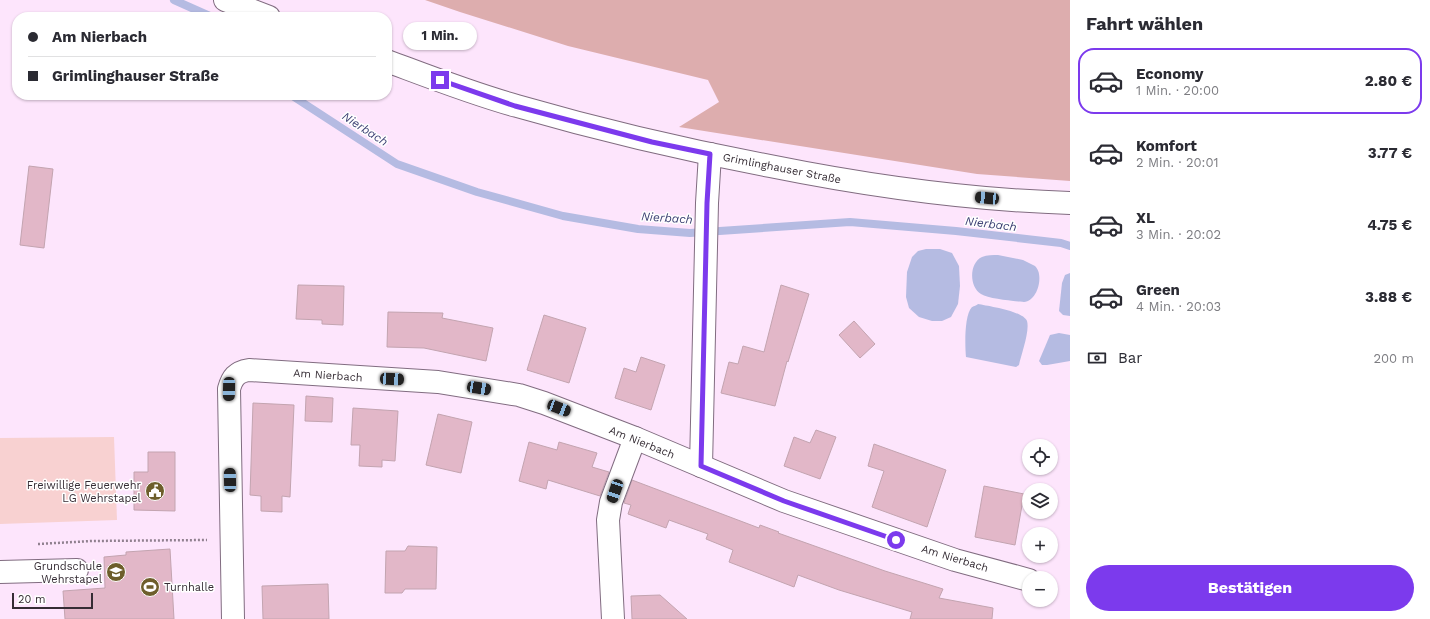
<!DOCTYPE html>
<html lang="de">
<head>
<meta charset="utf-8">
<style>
  body { margin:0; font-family:"Work Sans",sans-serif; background:#f7f7f7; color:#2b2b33; height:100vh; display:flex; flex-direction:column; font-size:15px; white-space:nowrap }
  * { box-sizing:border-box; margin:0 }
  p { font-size:13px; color:#7c7c81 }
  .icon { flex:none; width:22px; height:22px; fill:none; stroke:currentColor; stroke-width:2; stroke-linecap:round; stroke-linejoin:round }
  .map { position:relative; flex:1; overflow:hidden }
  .side { display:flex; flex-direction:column; background:#fff; width:360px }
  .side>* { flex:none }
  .banner { position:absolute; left:12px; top:12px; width:380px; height:88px; border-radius:16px; box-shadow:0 1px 3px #0004; display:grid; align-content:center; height:88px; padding:0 16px; background:#fff }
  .fabs { position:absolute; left:1022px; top:439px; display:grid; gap:8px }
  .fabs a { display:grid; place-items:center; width:36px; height:36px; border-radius:50%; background:#fff; box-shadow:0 1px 3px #0004; font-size:20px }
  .scale { position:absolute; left:12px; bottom:10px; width:81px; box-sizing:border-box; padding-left:4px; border:2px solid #352c34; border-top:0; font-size:11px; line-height:14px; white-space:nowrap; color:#352c34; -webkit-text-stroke:3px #fff; paint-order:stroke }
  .end { position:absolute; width:18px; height:18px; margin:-9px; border:5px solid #7c3aed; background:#fff; box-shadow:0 0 0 2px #fff }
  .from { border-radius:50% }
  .bubble { position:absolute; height:28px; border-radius:14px; background:#fff; box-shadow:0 1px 3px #0004; font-size:13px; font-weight:700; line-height:28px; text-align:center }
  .car { position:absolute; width:12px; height:24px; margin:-12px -6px; border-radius:5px; box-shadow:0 0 3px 1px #0007; background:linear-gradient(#222 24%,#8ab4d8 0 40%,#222 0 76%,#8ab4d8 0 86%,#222 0) }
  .banner b { display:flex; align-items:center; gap:14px; height:38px; font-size:15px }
  .banner b+b { border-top:1px solid #e1e1e2 }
  .banner i { width:10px; height:10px; background:#2b2b33 }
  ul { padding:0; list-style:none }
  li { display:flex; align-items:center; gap:12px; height:66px; margin:0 8px 6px; padding:0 8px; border:2px solid transparent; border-radius:16px }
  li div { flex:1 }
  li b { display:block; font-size:15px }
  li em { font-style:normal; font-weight:700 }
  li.active { border-color:#7c3aed }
  li>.icon { width:36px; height:36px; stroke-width:1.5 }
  h2 { padding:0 16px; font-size:18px; line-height:48px }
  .pay { display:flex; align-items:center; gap:10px; height:44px; padding:0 16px; font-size:15px }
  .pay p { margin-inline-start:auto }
  .button { display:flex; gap:8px; margin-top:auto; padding:8px 16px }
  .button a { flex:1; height:46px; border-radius:24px; background:#7c3aed; color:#fff; font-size:16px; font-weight:700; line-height:46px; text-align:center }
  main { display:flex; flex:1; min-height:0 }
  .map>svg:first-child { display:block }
</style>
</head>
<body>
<main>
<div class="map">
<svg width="1070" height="619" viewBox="0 0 1070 619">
  <rect width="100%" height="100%" fill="#fde5fc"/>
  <path fill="#f8d1d1" d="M114,437l3,83 -117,4v-86z"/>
  <path fill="#ddadae" d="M425,0h645v181l-93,-7 -298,-47 40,-25 -11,-22 -140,-34 -108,-34z"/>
  <g fill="#b5bbe2">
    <path d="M926,249h14l12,4 7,13 1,20 -2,18 -7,13 -9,4h-10l-13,-4 -10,-9 -3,-11 1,-25 5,-15 6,-6z"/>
    <path d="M998,255l25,5 12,6c2,2 4,6 4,8 2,11 -4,27 -15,28 -10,-1 -35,-3 -43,-8 -12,-7 -12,-31 1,-37 5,-2 11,-2 16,-2z"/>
    <path d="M1070,273v43l-7,-1 -4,-4 3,-28 3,-8z"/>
    <path d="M978,304c10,2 45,7 49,17 3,10 -6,34 -8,44l-3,2 -50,-10c-1,-10 -2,-42 6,-50 0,0 5,-2 6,-3z"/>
    <path d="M1059,333l11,2v26l-23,4h-5l-3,-4 11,-26z"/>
  </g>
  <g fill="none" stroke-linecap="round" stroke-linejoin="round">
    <g stroke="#b5bbe2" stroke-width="8">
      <path d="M174,0l38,17"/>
      <path d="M291,95l106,69 80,28 86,24 75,13 52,4 160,-11 106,9 105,12 9,3"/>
    </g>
  </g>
  <g fill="#e2b7c8" stroke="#c3a4b0">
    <path d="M29,166l24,3 -9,79 -24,-3z"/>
    <path d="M298,285l46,1 -1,39 -21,-1v-4l-26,-1z"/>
    <path d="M781,285l28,9 -21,68 -1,-1 -12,45 -54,-13 8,-31 9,2 5,-18 21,6z"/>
    <path d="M388,312l55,1 -1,5 51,10 -7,33 -62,-13 -37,-1z"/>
    <path d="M544,315l42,13 -17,55 -42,-13z"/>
    <path d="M854,321l21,23 -15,14 -21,-23z"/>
    <path d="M641,357l24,8 -14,45 -36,-12 9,-30 12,4z"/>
    <path d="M306,396l27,2 -1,24 -27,-1z"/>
    <path d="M253,403l41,2 -4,92 -8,-1v16l-21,-1v-15l-11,-1z"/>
    <path d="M353,408l45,3 -3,50 -13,-1v7l-23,-1 1,-21h-9z"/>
    <path d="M438,414l34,8 -11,51 -35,-8z"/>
    <path d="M816,430l20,7 -16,42 -36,-13 10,-29 16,6z"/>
    <path d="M529,442l28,8 2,-8 38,11 -5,14 17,5 -9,24 -52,-16 -2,9 -27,-8z"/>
    <path d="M874,444l72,26 -19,57 -55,-20 12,-36 -16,-5z"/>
    <path d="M148,452h27v59l-41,-1v-38h14z"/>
    <path d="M632,480l127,48 1,-3 19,7 -1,1 107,38 58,18 -4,9 54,10 -1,11h-82l2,-7 -73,-22 -41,-15 -4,12 -65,-25 4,-12 -27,-11 2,-5 -39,-14 -3,8 -38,-14 3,-9 -7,-2z"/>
    <path d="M984,486l40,8 -9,51 -40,-8z"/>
    <path d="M408,546l29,1 -1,42h-31l-3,4h-17l1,-42h19z"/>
    <path d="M170,549l4,70h-109l-2,-28 42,-3 -1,-31 22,-2v-3z"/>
    <path d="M328,584l1,35h-66l-1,-33z"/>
    <path d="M660,595l27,24h-55l-1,-23z"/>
  </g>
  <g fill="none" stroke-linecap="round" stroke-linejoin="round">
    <defs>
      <g id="minor">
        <path d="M701,466l6,-263 3,-49"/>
        <path d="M0,572l77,-2"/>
        <path d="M233,619l-4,-230c3,-11 7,-17 20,-19l189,12 81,13 25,8 91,35 149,63 171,59 74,20"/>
        <path d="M613,619l-5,-99 3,-18 24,-64"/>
      </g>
      <g id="major">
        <path d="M225,0l44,17"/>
        <path d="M387,61c43,16 86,33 130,45 83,24 168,44 253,60 99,20 199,34 300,37"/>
      </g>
    </defs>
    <use href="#minor" stroke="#816c80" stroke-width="24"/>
    <use href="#major" stroke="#816c80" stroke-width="24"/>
    <path stroke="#90808f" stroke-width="2.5" stroke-dasharray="2 2" stroke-linecap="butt" d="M38,544l54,-3 115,-1"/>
    <use href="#minor" stroke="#fff" stroke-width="22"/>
    <use href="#major" stroke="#fff" stroke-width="22"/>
  </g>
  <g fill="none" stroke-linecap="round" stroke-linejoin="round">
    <path stroke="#7c3aed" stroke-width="5" d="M440,80l75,26 137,36 58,12 -3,49 -6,263 83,35 112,39"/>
  </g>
  <defs>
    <symbol id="civic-disc" viewBox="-11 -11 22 22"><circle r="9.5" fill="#6d5e2b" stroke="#fff"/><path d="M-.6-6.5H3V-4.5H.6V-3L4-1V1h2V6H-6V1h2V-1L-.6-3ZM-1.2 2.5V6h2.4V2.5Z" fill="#fff"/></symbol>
    <symbol id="school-disc" viewBox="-11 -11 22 22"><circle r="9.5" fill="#6d5e2b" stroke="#fff"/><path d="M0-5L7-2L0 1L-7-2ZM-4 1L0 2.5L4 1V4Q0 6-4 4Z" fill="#fff"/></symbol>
    <symbol id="stadium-disc" viewBox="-11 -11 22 22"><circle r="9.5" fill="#6d5e2b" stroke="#fff"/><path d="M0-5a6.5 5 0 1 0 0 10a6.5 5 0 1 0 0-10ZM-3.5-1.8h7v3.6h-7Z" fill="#fff"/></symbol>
  </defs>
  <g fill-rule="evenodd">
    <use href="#civic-disc" x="144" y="480" width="22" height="22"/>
    <use href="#school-disc" x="105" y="561" width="22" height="22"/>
    <use href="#stadium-disc" x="139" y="576" width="22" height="22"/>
  </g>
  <g text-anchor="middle" stroke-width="3" stroke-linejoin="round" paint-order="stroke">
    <g font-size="11" fill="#352c34" stroke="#fff">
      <text transform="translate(782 168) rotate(11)" y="4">Grimlinghauser Straße</text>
      <text transform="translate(328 375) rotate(4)" y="4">Am Nierbach</text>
      <text transform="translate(642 442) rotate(22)" y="4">Am Nierbach</text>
      <text transform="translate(955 558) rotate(17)" y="4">Am Nierbach</text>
    </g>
    <g font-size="11" fill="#352c34" stroke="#fff" text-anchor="end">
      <text x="141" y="489">Freiwillige Feuerwehr<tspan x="141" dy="13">LG Wehrstapel</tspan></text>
      <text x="102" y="570">Grundschule<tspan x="102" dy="13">Wehrstapel</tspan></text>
      <text x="164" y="591" text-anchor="start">Turnhalle</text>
    </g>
    <g font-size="12" font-style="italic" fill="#3d4174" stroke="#fff">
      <text transform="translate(365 129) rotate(33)" y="4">Nierbach</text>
      <text transform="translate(667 218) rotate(4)" y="4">Nierbach</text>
      <text transform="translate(991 224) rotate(7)" y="4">Nierbach</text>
    </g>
  </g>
</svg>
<div class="fabs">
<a><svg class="icon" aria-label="locate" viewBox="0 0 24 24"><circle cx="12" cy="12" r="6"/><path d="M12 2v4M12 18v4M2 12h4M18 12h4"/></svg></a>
<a><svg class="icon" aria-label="layers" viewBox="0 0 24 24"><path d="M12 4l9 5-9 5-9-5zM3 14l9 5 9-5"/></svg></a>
<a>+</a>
<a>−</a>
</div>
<div class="scale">20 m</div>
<i class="end from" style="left:896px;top:540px"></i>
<i class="end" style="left:440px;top:80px"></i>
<div class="bubble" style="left:403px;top:22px;width:74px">1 Min.</div>
<i class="car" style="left:987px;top:198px;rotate:275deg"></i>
<i class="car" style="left:392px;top:379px;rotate:93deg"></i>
<i class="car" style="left:479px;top:388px;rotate:99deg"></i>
<i class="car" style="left:229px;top:389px;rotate:181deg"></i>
<i class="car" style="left:559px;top:408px;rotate:111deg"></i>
<i class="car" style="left:230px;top:480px;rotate:359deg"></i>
<i class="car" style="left:615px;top:491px;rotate:199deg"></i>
<div class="banner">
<b><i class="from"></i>Am Nierbach</b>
<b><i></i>Grimlinghauser Straße</b>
</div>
</div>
<section class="side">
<h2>Fahrt wählen</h2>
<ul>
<li class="active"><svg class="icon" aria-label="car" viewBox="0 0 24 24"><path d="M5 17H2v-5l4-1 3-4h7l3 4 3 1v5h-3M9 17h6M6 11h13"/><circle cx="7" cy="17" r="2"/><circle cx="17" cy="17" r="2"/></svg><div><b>Economy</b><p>1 Min. · 20:00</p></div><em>2.80 €</em></li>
<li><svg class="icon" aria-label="car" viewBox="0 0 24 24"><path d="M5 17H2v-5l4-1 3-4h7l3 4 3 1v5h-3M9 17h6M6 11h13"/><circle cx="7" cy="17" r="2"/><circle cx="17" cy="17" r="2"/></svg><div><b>Komfort</b><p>2 Min. · 20:01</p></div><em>3.77 €</em></li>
<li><svg class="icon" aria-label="car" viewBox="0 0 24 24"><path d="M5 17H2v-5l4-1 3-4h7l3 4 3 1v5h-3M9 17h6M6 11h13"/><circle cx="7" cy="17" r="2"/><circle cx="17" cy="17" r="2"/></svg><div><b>XL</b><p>3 Min. · 20:02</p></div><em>4.75 €</em></li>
<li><svg class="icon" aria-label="car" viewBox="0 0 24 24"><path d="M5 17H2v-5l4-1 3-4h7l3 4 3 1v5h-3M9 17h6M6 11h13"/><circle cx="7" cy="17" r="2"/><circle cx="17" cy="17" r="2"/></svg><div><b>Green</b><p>4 Min. · 20:03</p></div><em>3.88 €</em></li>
</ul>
<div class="pay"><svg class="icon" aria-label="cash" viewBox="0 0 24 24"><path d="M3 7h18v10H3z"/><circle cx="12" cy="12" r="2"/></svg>Bar<p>200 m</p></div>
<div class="button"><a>Bestätigen</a></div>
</section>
</main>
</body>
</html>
